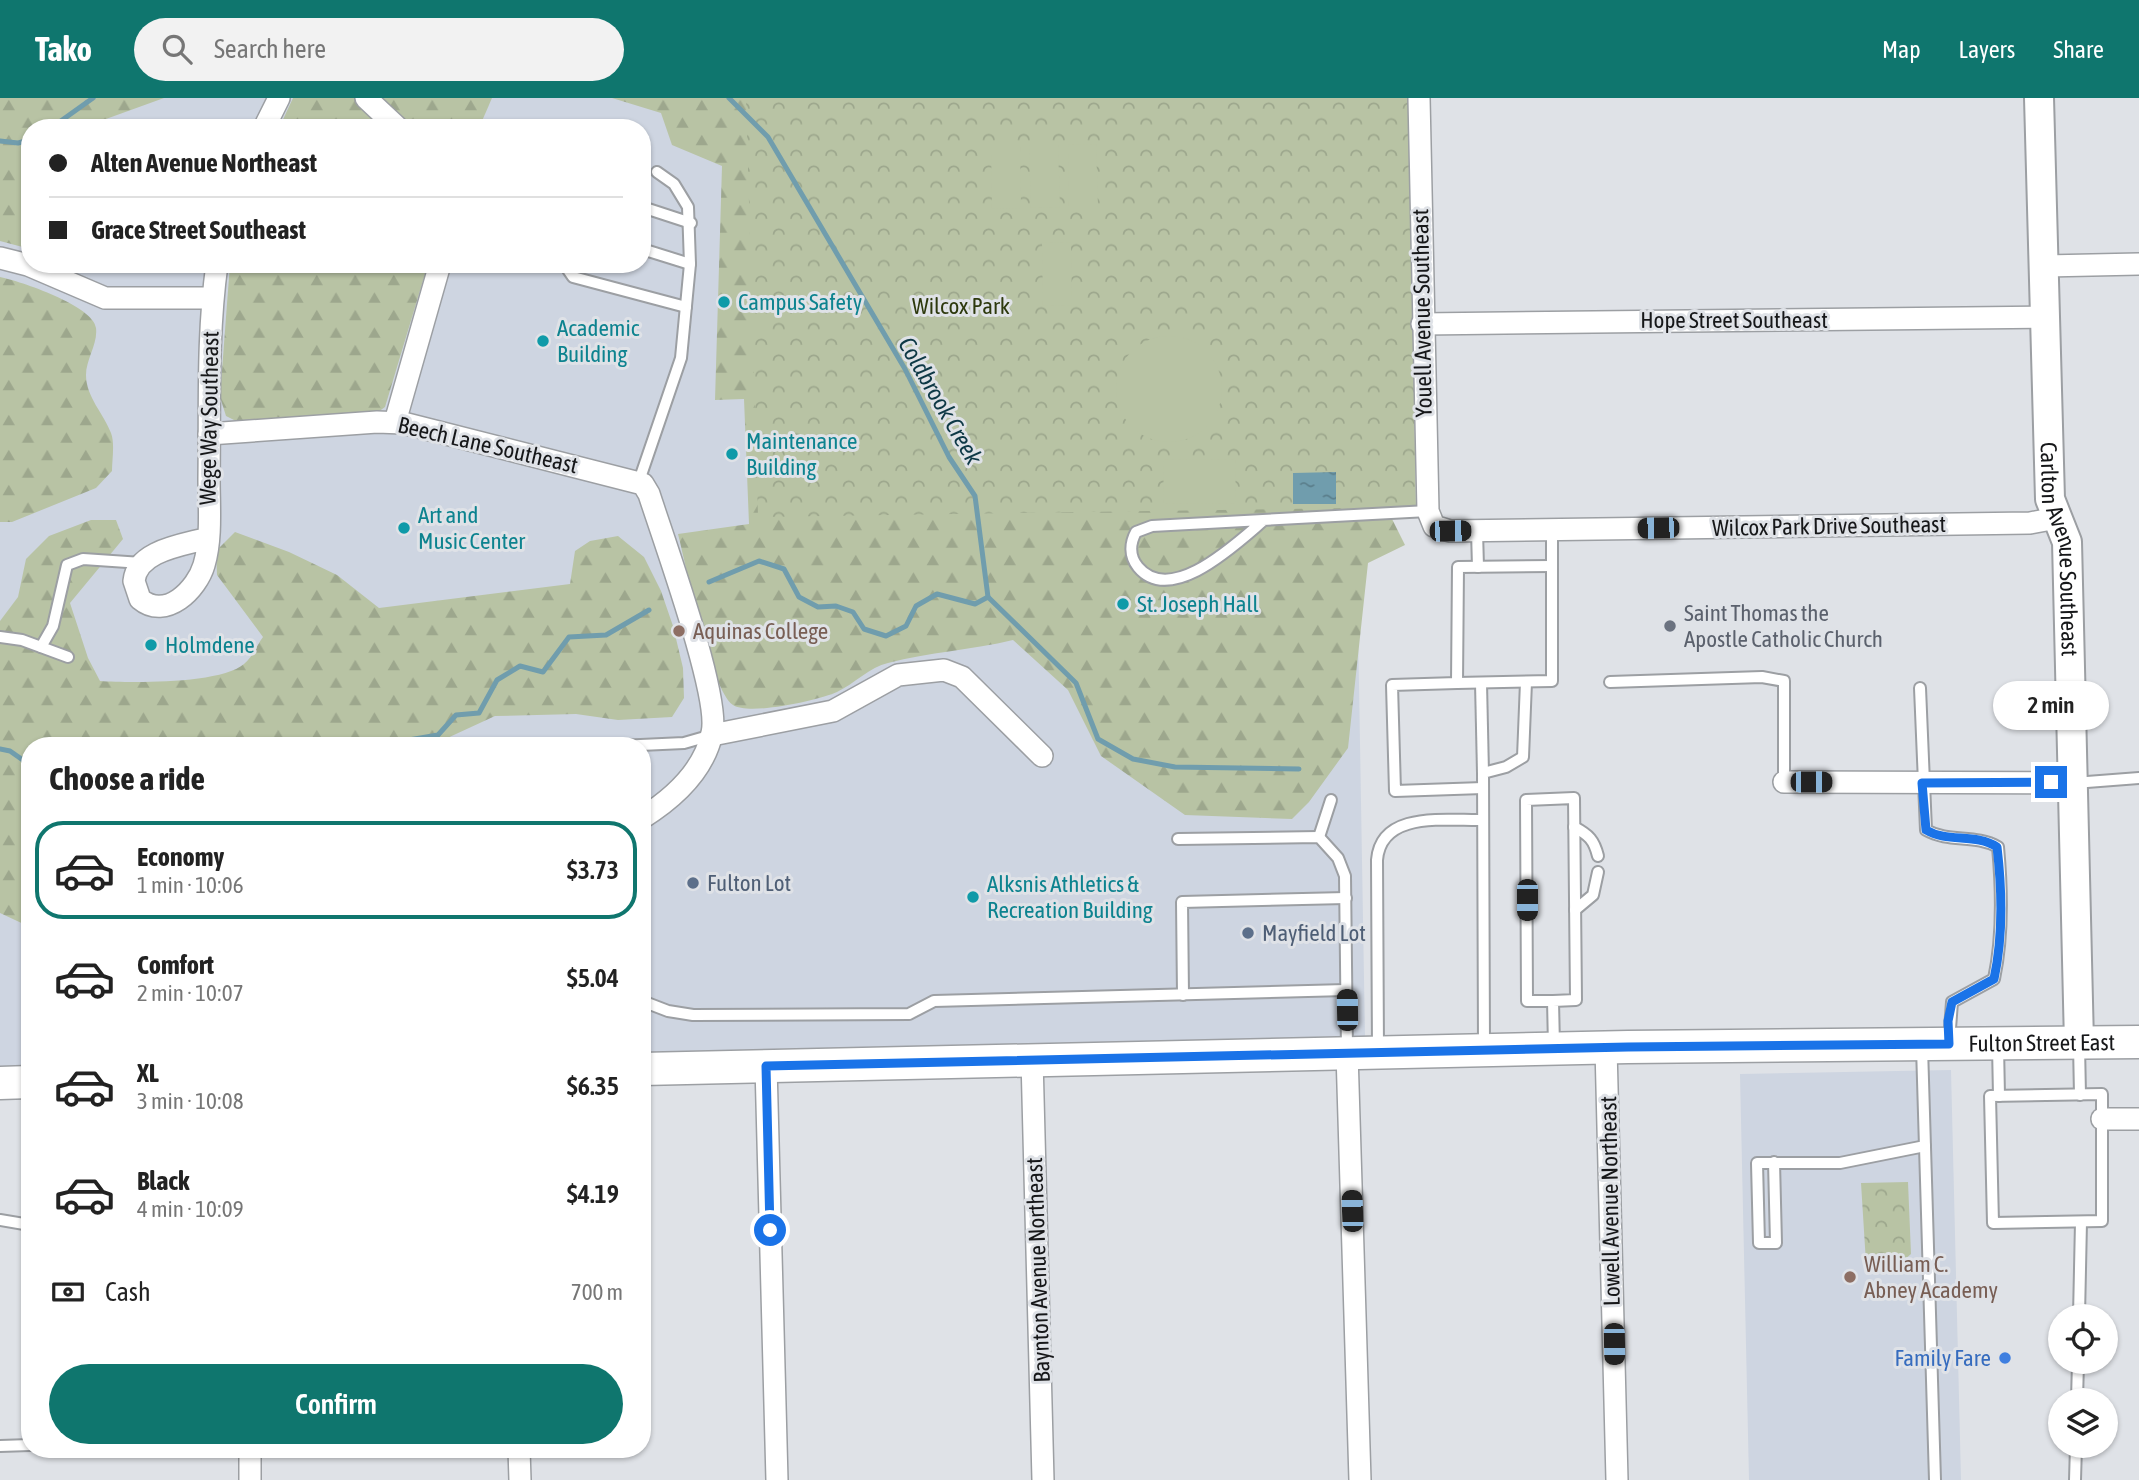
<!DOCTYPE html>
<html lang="en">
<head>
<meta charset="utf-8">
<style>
  body { margin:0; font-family:"Asap Condensed",sans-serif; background:#f2f2f2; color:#222; height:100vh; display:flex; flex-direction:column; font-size:26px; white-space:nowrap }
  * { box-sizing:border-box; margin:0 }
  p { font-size:23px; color:#767676 }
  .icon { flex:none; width:38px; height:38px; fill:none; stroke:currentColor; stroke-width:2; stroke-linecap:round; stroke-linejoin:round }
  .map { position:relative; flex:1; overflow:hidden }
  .panel { position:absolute; left:21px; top:639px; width:630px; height:721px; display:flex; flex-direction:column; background:#fff; border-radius:28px; box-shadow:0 2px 5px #0004 }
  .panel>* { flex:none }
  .hud { position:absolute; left:21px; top:21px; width:630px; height:154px; border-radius:28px; box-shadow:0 2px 5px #0004; display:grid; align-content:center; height:154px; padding:0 28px; background:#fff }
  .buttons { position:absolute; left:2048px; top:1206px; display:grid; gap:14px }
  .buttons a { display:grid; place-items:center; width:70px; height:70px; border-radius:50%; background:#fff; box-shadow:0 2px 5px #0004; font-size:35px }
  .end { position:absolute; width:32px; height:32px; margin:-16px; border:9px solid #1a73e8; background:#fff; box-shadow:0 0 0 4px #fff }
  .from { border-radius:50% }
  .bubble { position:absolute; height:49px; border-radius:24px; background:#fff; box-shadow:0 2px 5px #0004; font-size:23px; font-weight:600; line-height:49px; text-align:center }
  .car { position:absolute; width:21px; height:42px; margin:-21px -10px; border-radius:9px; box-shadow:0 0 5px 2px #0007; background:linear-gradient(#222 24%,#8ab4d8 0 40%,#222 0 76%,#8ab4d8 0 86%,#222 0) }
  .hud b { display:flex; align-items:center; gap:24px; height:66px; font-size:26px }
  .hud b+b { border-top:2px solid #e0e0e0 }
  .hud i { width:18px; height:18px; background:#222 }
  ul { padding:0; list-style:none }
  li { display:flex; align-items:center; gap:21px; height:98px; margin:0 14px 10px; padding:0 14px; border:4px solid transparent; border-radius:28px }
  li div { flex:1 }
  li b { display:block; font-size:26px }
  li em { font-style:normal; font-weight:600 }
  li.current { border-color:#0f766e }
  li>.icon { width:63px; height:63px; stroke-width:1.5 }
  h2 { padding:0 28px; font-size:32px; line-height:84px }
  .pay { display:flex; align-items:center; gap:18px; height:77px; padding:0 28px; font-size:26px }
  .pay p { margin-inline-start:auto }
  .cta { display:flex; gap:14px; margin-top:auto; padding:14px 28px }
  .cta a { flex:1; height:80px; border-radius:42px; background:#0f766e; color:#fff; font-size:28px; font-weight:600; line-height:80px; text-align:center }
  header { display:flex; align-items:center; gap:42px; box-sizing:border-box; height:98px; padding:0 35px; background:#0f766e; color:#fff }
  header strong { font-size:33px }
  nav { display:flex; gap:38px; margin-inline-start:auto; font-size:24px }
  .search { width:490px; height:63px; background:#f2f2f2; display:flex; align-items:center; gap:18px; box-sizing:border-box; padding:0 24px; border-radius:38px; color:#767676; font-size:26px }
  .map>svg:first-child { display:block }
</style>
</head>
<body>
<header>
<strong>Tako</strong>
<div class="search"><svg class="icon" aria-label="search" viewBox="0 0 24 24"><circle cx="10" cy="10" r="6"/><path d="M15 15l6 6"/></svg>Search here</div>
<nav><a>Map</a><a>Layers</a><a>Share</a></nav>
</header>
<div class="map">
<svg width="2139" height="1382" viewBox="0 0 2139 1382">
  <defs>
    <pattern id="forest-firs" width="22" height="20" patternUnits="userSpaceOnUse" patternTransform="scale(1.75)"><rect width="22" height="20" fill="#b8c3a4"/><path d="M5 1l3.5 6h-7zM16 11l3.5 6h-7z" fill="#9da78d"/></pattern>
    <pattern id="park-crowns" width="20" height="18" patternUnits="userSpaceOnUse" patternTransform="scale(1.75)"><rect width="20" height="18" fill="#b8c3a4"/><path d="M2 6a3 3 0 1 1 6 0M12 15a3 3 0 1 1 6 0" fill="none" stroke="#9da78d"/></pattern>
    <pattern id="water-ripples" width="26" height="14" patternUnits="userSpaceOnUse" patternTransform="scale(1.75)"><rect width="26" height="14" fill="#709dad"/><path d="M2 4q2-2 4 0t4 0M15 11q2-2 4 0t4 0" fill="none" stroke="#5b7f8c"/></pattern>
  </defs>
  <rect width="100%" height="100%" fill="#dfe2e7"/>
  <g fill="#ced5e1" fill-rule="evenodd">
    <path d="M0,0h746l610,410 9,529 -723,15v-306h-612v320h-30zM30,30h612v136h-612z"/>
    <path d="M1951,972l10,410h-212l-9,-406z"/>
  </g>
  <g fill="url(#forest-firs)">
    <path d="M0,0h164l-58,21 -12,9h-64v121l-30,-8z"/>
    <path d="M293,0h199l-13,30h-200z"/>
    <path d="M612,0h237l535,405 21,42 -37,18 -20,185 -39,54 -17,17 -107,-4 -84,-59 -33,-66 -55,-50c-41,10 -84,12 -125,23 -18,4 -34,21 -51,29 -17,8 -88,24 -104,13 -22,-15 -47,-140 -55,-171l71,-10 -5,-125 -29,1 7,-234 -50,-21 -11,-32z"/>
    <path d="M230,166h198l-43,143 -7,5 -140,10 -12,-6 -6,-19z"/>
    <path d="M0,179c20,4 94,29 96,51 2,16 -10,31 -10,47 0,22 18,39 25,58 4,10 1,27 1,38l-16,17 -84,34h-12z"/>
    <path d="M91,422h25l7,19 -53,64 18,55 12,23c31,2 121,3 144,-17 8,-6 13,-19 19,-27l-46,-62 -1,-24 19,-19 54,20 48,23 42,33 191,-24 5,-33 15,-10 28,-5 26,21 17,34 12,35 10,42 1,30 -12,19 -54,3 -42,-6 -81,2 -52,24v6h-413v181l-30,-14v-292l18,-24 8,-38 23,-23z"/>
  </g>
  <g fill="url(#park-crowns)">
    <path d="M746,0h663l7,409 -658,10z"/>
    <path d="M1908,1084l3,72 -7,6 -38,3 -5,-80z"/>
  </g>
  <g fill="#b8c3a4">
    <path d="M1096,46l2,63h-29l-1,-62z"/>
    <path d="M1029,47h29l2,62 -29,1z"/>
    <path d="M991,48h29l1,62 -29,1z"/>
    <path d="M1071,144l1,63 -29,1 -1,-63z"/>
    <circle cx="1169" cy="291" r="53"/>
    <path d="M1235,361l1,44 -72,1 -1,-44z"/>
  </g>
  <path fill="url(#water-ripples)" d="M1336,374v32h-43v-31z"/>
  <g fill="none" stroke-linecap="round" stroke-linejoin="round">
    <g stroke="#709dad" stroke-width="5">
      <path d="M729,0l39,39 137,232 44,88 26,39 13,101"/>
      <path d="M51,30l42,-30"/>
      <path d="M0,43l18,2 12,-3"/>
      <path d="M709,484l50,-21 25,8 15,28 19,10 18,-1 17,6 11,17 22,7 20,-10 10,-20 21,-12 38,10 13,-7 88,86 22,56 35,20 42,8 124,2"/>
      <path d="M404,648l-1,-5 35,-6 18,-20 23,-2 18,-33 23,-14 23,6 26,-35 37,-2 43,-25"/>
      <path d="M0,651l10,2 20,14"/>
    </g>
    <defs>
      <g id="lane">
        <path d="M642,109l49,16"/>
        <path d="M642,151l48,15"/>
        <path d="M564,166l9,13 113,30"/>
        <path d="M639,383l42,-123 9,-94 -2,-57 -14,-23 -17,-12"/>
        <path d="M1263,423c-25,21 -92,86 -125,46 -9,-11 -8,-24 -2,-35l16,-6 276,-15"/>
        <path d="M1477,433l1,36"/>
        <path d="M0,539l22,3 46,17"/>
        <path d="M41,549l12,-21 14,-61 16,-6 59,4"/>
        <path d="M1610,584l152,-5 22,4v101"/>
        <path d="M1457,585l95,-2v-151"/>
        <path d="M1481,585l2,90"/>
        <path d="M1920,590l6,142c23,13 49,4 72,17 4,43 5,90 -4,132l-42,23 -3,40"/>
        <path d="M619,648l65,-3 28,-8"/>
        <path d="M2074,685l65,-5"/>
        <path d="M1483,690l-88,3 -3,-106 65,-2 1,-116 94,-1"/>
        <path d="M1574,729c15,8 20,13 24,29"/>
        <path d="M1319,739l12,-37"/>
        <path d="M1178,741l141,-2 19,21 7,18 2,174"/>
        <path d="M1575,812l18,-15 5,-23"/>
        <path d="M1183,897l-1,-93 164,-4"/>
        <path d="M642,903l26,10 25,4 216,-1 25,-13 412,-11"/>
        <path d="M1553,903h-26l-1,-201 48,-2 2,202 -23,1 1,45"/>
        <path d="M2079,947l1,50"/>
        <path d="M1998,948l1,50"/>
        <path d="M1922,949l13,433"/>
        <path d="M1484,950l-1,-275 23,-6 17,-10 3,-75"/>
        <path d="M1378,953l-1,-191c4,-50 70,-39 106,-40"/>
        <path d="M2102,996v127l-109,2 -3,-127z"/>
        <path d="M1774,1064l2,81h-17l-2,-80h83l85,-17"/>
        <path d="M0,1122l30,5"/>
        <path d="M2079,1218l2,-94"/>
        <path d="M2077,1302l1,-38"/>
        <path d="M0,1348l30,-1"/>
        <path d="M2075,1382l1,-34"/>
      </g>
      <g id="street">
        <path d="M366,0l32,30"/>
        <path d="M1419,0l9,413 6,15 16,5 580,-8 27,-5"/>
        <path d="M264,30l15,-30"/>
        <path d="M0,160l28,7 77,33h107"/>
        <path d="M2045,168l94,-2"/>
        <path d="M1422,226l624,-7"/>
        <path d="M395,324l45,-158"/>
        <path d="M209,336l168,-12 26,1 240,61 6,10c14,44 72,203 63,239 -8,38 -38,65 -70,85"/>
        <path d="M208,440c-24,7 -71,12 -74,43l6,18c26,22 57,-10 64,-34 8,-27 5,-58 5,-86 1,-72 -2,-143 8,-215"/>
        <path d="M712,637l121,-24 65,-36 46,-5 18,7 80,79"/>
        <path d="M1784,684l290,1"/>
        <path d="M1606,950l11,432"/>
        <path d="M1347,955l13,427"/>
        <path d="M1032,961l11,421"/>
        <path d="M766,968l11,414"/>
        <path d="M2102,1021h37"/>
        <path d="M250,1351v31"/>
        <path d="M519,1351l1,31"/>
      </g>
      <g id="secondary">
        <path id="s1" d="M2039,0l11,401 17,43 12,501"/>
      </g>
      <g id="primary">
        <path id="s2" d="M642,971l986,-22 511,-5"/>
        <path d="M0,985l30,-1"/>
      </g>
    </defs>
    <use href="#lane" stroke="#9c9fa3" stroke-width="14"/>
    <use href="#street" stroke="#9c9fa3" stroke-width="24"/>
    <use href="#secondary" stroke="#9c9fa3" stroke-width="32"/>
    <use href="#primary" stroke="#9c9fa3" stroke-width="35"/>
    <use href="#lane" stroke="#fff" stroke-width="10"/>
    <use href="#street" stroke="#fff" stroke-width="21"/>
    <use href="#secondary" stroke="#fff" stroke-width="28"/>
    <use href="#primary" stroke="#fff" stroke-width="32"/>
  </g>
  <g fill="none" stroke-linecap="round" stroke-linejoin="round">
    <path stroke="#1a73e8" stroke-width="9" d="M770,1132l-4,-164 862,-19 321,-3 -1,-23 4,-19 42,-23c9,-42 8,-90 3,-132 -22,-14 -49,-4 -71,-17l-4,-47 129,-1"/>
  </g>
  <g fill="#0f9aa8" stroke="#dfe2e7" stroke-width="2.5">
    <circle cx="724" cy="204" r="7"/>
    <circle cx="543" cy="243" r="7"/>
    <circle cx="732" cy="356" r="7"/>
    <circle cx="404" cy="430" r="7"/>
    <circle cx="1123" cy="506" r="7"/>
    <circle cx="151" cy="547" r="7"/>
    <circle cx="973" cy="799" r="7"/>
  </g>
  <circle fill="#6b7280" stroke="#dfe2e7" stroke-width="2.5" cx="1670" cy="528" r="7"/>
  <g fill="#8d6e63" stroke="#dfe2e7" stroke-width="2.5">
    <circle cx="679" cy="533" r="7"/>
    <circle cx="1850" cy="1179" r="7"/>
  </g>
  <g fill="#5c6f8a" stroke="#dfe2e7" stroke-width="2.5">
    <circle cx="693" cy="785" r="7"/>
    <circle cx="1248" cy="835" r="7"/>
  </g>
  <circle fill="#3f7fe0" stroke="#dfe2e7" stroke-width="2.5" cx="2005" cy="1260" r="7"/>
  <g text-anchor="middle" stroke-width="6" stroke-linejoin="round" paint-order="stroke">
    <g font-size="23" fill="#0d838f" stroke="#dfe2e7" text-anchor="start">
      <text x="738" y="212">Campus Safety</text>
      <text x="557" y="238">Academic<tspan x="557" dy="26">Building</tspan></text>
      <text x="746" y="351">Maintenance<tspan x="746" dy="26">Building</tspan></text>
      <text x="418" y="425">Art and<tspan x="418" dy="26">Music Center</tspan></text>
      <text x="1137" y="514">St. Joseph Hall</text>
      <text x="165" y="555">Holmdene</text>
      <text x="987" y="794">Alksnis Athletics &amp;<tspan x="987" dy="26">Recreation Building</tspan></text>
    </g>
    <g font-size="23" fill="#2d390d" stroke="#dfe2e7">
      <text x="961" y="216">Wilcox Park</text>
    </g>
    <g font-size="23" fill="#161719" stroke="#dfe2e7">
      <text transform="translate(1422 215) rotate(-91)" y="8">Youell Avenue Southeast</text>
      <text x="1734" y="230">Hope Street Southeast</text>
      <text transform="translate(209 320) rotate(-89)" y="8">Wege Way Southeast</text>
      <text transform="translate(488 347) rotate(13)" y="8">Beech Lane Southeast</text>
      <text transform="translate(1829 428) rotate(-1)" y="8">Wilcox Park Drive Southeast</text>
      <text dy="8" stroke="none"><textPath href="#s1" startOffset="453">Carlton Avenue Southeast</textPath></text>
      <text dy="8" stroke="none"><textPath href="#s2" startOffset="1400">Fulton Street East</textPath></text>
      <text transform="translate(1610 1103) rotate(-91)" y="8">Lowell Avenue Northeast</text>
      <text transform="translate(1038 1172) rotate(-92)" y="8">Baynton Avenue Northeast</text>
    </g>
    <g font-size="23" fill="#5b616d" stroke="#dfe2e7" text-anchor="start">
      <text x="1684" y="523">Saint Thomas the<tspan x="1684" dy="26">Apostle Catholic Church</tspan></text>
    </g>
    <g font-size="23" fill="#785e54" stroke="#dfe2e7" text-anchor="start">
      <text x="693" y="541">Aquinas College</text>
      <text x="1864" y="1174">William C.<tspan x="1864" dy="26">Abney Academy</tspan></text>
    </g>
    <g font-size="23" fill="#4e5e75" stroke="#dfe2e7" text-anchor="start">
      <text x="707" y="793">Fulton Lot</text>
      <text x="1262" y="843">Mayfield Lot</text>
    </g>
    <g font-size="23" fill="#366cbe" stroke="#dfe2e7" text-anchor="end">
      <text x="1991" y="1268">Family Fare</text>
    </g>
    <g font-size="24" font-style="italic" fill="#0d3845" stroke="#dfe2e7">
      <text transform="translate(940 303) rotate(60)" y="8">Coldbrook Creek</text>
    </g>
  </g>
</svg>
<div class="buttons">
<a><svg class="icon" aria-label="locate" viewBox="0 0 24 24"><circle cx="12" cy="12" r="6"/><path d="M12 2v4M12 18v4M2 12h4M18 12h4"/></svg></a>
<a><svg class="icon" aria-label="layers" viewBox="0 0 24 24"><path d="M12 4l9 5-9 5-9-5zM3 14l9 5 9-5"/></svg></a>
</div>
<i class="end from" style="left:770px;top:1132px"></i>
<i class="end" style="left:2051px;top:684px"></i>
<div class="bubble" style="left:1993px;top:583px;width:116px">2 min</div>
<i class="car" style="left:1658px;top:430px;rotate:269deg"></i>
<i class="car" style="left:1450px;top:433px;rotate:89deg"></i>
<i class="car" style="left:1811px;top:684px;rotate:90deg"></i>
<i class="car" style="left:1527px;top:802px;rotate:180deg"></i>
<i class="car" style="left:1347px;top:912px;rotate:359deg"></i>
<i class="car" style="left:1352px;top:1113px;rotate:358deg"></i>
<i class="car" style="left:1614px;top:1246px;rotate:179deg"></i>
<div class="hud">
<b><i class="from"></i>Alten Avenue Northeast</b>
<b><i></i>Grace Street Southeast</b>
</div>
<section class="panel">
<h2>Choose a ride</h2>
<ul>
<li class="current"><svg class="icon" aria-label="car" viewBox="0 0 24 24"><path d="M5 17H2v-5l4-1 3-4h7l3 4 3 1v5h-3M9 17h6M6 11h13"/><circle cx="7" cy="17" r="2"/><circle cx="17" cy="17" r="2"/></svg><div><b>Economy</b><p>1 min · 10:06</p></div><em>$3.73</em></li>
<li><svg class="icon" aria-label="car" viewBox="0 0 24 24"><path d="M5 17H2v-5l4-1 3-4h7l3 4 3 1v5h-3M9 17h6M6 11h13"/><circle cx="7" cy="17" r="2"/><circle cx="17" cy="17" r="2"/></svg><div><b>Comfort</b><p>2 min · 10:07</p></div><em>$5.04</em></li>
<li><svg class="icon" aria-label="car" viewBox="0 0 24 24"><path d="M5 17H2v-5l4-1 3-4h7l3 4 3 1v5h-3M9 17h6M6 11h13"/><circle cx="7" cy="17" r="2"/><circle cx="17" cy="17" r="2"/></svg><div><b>XL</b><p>3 min · 10:08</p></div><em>$6.35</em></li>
<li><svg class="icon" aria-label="car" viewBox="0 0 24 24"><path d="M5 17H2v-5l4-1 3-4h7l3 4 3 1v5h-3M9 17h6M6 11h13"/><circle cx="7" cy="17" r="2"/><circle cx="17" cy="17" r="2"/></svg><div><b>Black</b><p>4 min · 10:09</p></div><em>$4.19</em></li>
</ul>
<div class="pay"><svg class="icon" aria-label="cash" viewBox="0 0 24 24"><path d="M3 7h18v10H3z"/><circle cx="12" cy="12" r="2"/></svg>Cash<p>700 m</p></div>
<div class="cta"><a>Confirm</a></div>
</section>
</div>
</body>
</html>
